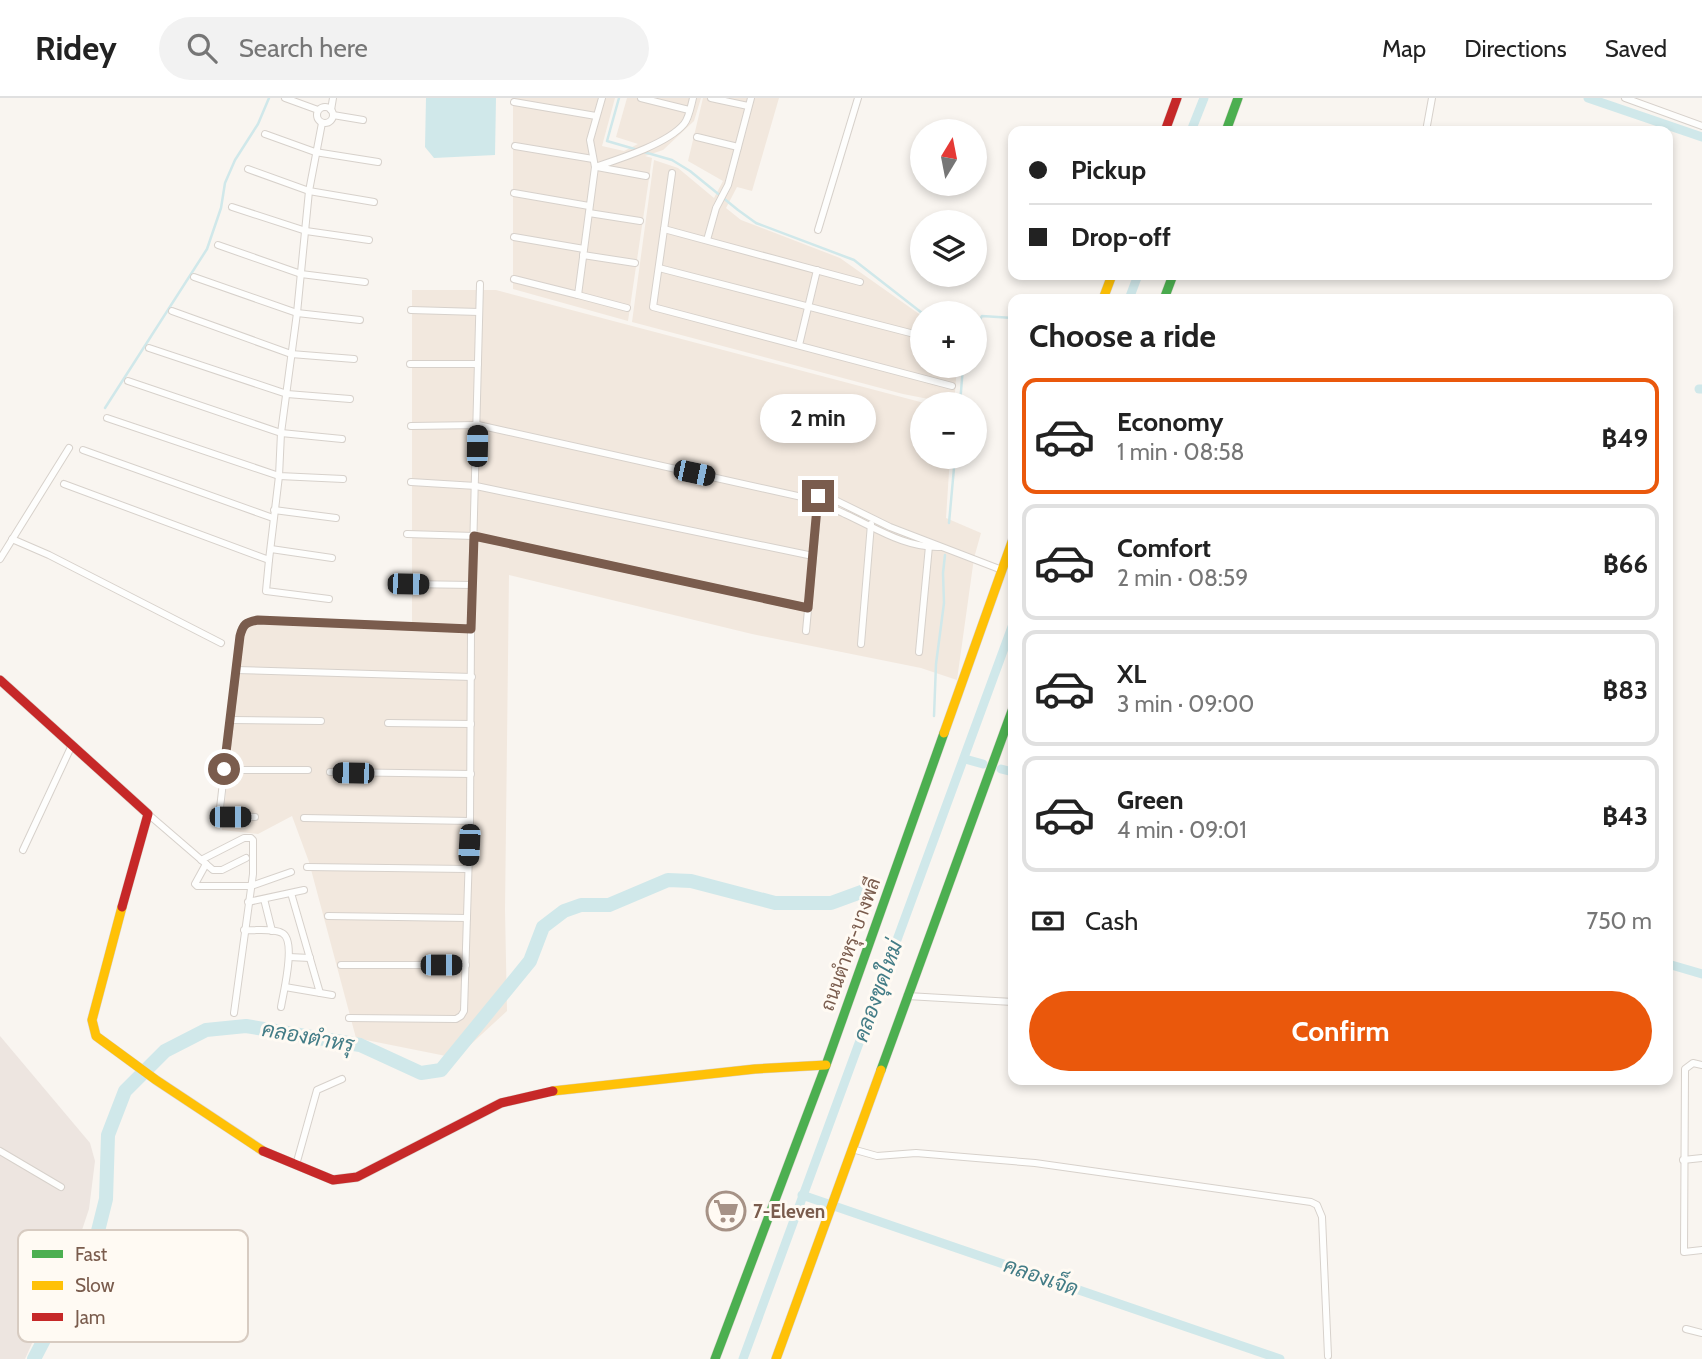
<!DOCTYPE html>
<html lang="en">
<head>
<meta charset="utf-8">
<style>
  body { margin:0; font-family:Cabin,Sarabun,sans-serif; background:#f2f2f2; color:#222; height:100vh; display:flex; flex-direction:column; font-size:26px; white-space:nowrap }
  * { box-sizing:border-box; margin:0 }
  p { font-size:23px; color:#767676 }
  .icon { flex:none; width:38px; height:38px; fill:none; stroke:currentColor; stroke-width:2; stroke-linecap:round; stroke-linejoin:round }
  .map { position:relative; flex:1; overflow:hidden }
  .sheet { position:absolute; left:1008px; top:196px; width:665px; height:791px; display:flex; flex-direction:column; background:#fff; border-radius:14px; box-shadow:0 4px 10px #0003 }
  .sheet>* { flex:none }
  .banner { position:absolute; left:1008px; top:28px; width:665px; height:154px; border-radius:14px; box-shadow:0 4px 10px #0003; display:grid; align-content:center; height:154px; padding:0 21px; background:#fff }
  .needle { width:46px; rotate:10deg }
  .fabs { position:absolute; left:910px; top:21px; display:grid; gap:14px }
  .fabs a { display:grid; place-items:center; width:77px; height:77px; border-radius:50%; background:#fff; box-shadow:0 4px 10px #0003; font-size:35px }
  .end { position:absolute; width:32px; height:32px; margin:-16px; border:9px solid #7a5c4d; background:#fff; box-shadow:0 0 0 4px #fff }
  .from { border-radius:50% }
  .bubble { position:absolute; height:49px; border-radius:24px; background:#fff; box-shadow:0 4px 10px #0003; font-size:23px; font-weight:700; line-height:49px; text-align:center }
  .car { position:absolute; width:21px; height:42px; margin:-21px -10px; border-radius:9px; box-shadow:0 0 5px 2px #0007; background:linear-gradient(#222 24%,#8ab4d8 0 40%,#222 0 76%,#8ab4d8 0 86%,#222 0) }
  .banner b { display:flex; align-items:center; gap:24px; height:66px; font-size:26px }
  .banner b+b { border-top:2px solid #e0e0e0 }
  .banner i { width:18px; height:18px; background:#222 }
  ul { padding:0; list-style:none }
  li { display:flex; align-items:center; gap:21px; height:116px; margin:0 14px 10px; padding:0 7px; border:4px solid #e0e0e0; border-radius:14px }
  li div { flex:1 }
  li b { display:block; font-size:26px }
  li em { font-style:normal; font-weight:700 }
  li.on { border-color:#ea580c }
  li>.icon { width:63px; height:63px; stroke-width:1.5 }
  h2 { padding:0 21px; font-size:32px; line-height:84px }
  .pay { display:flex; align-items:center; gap:18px; height:77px; padding:0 21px; font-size:26px }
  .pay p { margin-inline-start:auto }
  .action { display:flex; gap:14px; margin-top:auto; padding:14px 21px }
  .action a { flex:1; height:80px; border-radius:42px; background:#ea580c; color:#fff; font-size:28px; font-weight:700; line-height:80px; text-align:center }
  header { display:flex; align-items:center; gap:42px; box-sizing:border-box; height:98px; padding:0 35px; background:#fff; border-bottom:2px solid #e0e0e0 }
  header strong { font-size:33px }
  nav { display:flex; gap:38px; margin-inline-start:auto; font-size:24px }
  .search { width:490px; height:63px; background:#f2f2f2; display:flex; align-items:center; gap:18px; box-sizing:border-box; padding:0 24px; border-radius:38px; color:#767676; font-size:26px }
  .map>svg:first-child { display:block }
</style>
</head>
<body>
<header>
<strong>Ridey</strong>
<div class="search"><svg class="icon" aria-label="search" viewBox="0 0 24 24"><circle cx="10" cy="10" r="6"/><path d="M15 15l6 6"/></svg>Search here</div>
<nav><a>Map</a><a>Directions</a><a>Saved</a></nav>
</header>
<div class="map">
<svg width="1702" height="1261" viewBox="0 0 1702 1261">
  <rect width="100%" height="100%" fill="#f9f5f0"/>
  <g fill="#f2e8de">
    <path d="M513,0h102l-13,48 22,5 14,-7 -22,-7 11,-39h74l-7,23 -31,29 -18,6 7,2 -24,163 -115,-32z"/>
    <path d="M703,0h76l-27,93 -15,-4 -11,21 15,12 99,38 82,58v50h35l-3,38 -51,-10 -271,-72 22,-162 24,8 36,30 9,-17 -35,-20z"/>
    <path d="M412,192h84l432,114h-6v53h28l-4,61 35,15 -7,25 -17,122 -36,-12 -169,-34 -243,-59 -4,335 2,101 -51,47 -100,-20 -47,-176 -17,-46 -34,18 -36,-4 22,-209 168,3z"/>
  </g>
  <path fill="#ede5e0" d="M0,938l90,107 5,18 -6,48 -9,27 -55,123h-25z"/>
  <path fill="#d0e8ea" d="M426,0h70l-1,57 -61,3 -9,-11z"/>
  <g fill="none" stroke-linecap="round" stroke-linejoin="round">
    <g stroke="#d0e8ea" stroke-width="2.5">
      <path d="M619,0l-12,43 31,9"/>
      <path d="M644,54l28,8 18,11 48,39 18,13 98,37 68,53"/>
      <path d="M975,230l7,-12 31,2"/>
      <path d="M960,306l3,-38"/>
      <path d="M105,310l102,-159 14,-41 4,-25 10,-23 23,-36 11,-26"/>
      <path d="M949,425l6,-66"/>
      <path d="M934,618l2,-52 8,-61 -1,-30 2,-18"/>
    </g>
    <g stroke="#d0e8ea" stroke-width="9">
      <path d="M1588,0l114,39"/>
      <path d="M1191,33l13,-33"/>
      <path d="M1129,201l9,-24"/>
      <path d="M1699,291h3"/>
      <path d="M965,661l18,5"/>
      <path d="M1001,671l12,3"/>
      <path d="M1668,866l34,10"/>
      <path d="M802,1097l478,164"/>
      <path d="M743,1261l270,-735"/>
    </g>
    <path stroke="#d0e8ea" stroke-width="14" d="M34,1261l62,-120 10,-40 2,-64 17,-44 40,-40 41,-21 40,-4 114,19 61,28 20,-3 89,-109 13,-34 21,-16 17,-6h28l59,-25 23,1 84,22h56l41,-15"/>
    <defs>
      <g id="street">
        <path d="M285,0l33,12"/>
        <path d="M641,0l48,12"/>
        <path d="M711,0l37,8"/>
        <path d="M1625,0l77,28"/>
        <path d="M514,4l82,14"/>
        <circle cx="325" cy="17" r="8"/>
        <path d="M331,12l2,-12"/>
        <path d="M333,17l30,5"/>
        <path d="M1426,33l6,-33"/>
        <path d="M265,36l50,18 63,10"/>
        <path d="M697,39l41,10"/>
        <path d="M515,48l78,13"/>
        <path d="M595,69c24,-8 72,-23 89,-43 5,-6 7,-18 9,-26"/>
        <path d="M597,69l49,9"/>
        <path d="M248,71l61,22 65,11"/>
        <path d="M672,75l-19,134 299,79"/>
        <path d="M514,95l75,13"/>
        <path d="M232,109l74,24 63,9"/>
        <path d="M589,115l51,8"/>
        <path d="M664,131l196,53"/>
        <path d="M818,132l40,-132"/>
        <path d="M514,139l70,12"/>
        <path d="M707,142l9,-32 12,-23 23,-87"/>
        <path d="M218,147l83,29 64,8"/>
        <path d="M583,157l52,8"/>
        <path d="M659,170l263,68"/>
        <path d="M194,179l103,36 63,7"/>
        <path d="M514,181l64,16 17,-128 -5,-27 12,-42"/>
        <path d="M578,197l49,13"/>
        <path d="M411,212l68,2"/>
        <path d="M172,213l119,43 63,5"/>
        <path d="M799,247l18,-75"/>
        <path d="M149,250l138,46 63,5"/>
        <path d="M410,266h68"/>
        <path d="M128,283l153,52 61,6"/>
        <path d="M107,320l172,58 64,3"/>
        <path d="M411,328l67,-1 324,72 31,2 57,28 112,43"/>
        <path d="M83,352l190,68"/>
        <path d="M411,384l65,4 337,70"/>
        <path d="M64,386l205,76 10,-84 2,-43 16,-120 12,-122 13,-68"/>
        <path d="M804,399c13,8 28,10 41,17 31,14 60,34 95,33"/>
        <path d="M274,412l62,8"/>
        <path d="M407,436l67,2 334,72"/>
        <path d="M12,441l37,16 172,88"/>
        <path d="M271,451l61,9"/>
        <path d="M0,461l69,-111"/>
        <path d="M269,462l-3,31 63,8"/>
        <path d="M408,486l64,1"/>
        <path d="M806,533l12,-127"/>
        <path d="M861,546l10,-120"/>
        <path d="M919,554l10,-106"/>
        <path d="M236,572l236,7"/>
        <path d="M231,622l90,1"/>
        <path d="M388,625l83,1"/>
        <path d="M224,672h84"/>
        <path d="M330,674l141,2"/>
        <path d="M148,716l65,56h9l24,-12"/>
        <path d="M255,719l-29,-1 -5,-3 -1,-5 20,-172c3,-12 6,-14 18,-16l213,9"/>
        <path d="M304,720l166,3"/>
        <path d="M23,752l49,-105"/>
        <path d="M201,762l43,-22h7l2,2v34l-19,139"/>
        <path d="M206,766l-11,20 2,2h54l40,-14"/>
        <path d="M307,769l160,2"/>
        <path d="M291,795l29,100"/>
        <path d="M264,801l8,32"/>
        <path d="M248,804l56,-12"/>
        <path d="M328,818l139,2"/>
        <path d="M244,832c11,1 29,-2 38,3 15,7 1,61 -1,74"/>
        <path d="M289,859l21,1"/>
        <path d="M341,867h125"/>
        <path d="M285,889l47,8"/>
        <path d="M907,898l106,6"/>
        <path d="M349,920l107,1 5,-3 3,-5 6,-190 1,-192 9,-345"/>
        <path d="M1702,967l-9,-2 -8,6 -1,183 18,-2"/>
        <path d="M852,1051l25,7 39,-3 119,10 276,39 6,3 5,12 6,139"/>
        <path d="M0,1053l61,36"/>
        <path d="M1683,1062l19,-2"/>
        <path d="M296,1067l21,-75 25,-11"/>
        <path d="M1686,1231l16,4"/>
      </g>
      <g id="fast">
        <path d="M1226,33l12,-33"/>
        <path d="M1164,201l9,-24"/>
        <path d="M881,972l132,-362"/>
        <path d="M715,1261l111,-294 118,-332"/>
      </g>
      <g id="slow">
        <path d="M1103,201l9,-24"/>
        <path d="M944,635l69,-194"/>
        <path d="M122,809l-30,113 4,16 60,44 107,71"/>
        <path d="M553,993l202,-22 71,-4"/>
        <path d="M776,1261l105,-289"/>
      </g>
      <g id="jam">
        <path d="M1165,33l12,-33"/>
        <path d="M0,582l148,134 -26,93"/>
        <path d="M263,1053l70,29 24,-3 144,-74 52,-12"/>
      </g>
    </defs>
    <use href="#street" stroke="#d7d1cb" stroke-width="8"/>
    <use href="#fast" stroke="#d9d2cb" stroke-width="10"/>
    <use href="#slow" stroke="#d9d2cb" stroke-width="10"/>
    <use href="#jam" stroke="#d9d2cb" stroke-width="10"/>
    <use href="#street" stroke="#fefefd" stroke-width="6"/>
    <use href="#fast" stroke="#4caf50" stroke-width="9"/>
    <use href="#slow" stroke="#ffc107" stroke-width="9"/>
    <use href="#jam" stroke="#c62828" stroke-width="9"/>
  </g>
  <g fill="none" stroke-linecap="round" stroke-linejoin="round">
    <path stroke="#7a5c4d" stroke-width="9" d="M224,671l16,-133c3,-12 6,-14 18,-16l213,9 3,-93 334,72 10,-112"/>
  </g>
  <defs>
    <symbol id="supermarket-ring" viewBox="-11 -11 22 22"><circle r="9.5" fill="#fffaf3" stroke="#a69286" stroke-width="1.5"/><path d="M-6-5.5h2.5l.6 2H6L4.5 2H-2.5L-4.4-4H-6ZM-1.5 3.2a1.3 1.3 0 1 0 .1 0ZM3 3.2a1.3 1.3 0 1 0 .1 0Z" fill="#a69286"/></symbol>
  </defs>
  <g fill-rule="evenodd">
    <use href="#supermarket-ring" x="704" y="1091" width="44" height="44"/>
  </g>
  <g text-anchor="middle" stroke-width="6" stroke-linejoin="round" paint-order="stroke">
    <g font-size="19" fill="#7a5c4d" stroke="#fffaf3">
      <text transform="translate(850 846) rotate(-70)" y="7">ถนนตำหรุ-บางพลี</text>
    </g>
    <g font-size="19" font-weight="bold" fill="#7a5c4d" stroke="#fffaf3" text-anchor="start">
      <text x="753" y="1120">7-Eleven</text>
    </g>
    <g font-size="21" font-style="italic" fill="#437c86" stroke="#fffaf3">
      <text transform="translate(878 893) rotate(-70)" y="7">คลองขุดใหม่</text>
      <text transform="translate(308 939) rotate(10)" y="7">คลองตำหรุ</text>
      <text transform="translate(1041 1179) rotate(19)" y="7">คลองเจ็ด</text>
    </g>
  </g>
  <rect x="18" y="1132" width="230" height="112" rx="10" fill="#fffaf3" stroke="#d7cbc1" stroke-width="2"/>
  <rect x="32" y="1152" width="31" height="8" fill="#4caf50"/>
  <rect x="32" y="1183" width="31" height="9" fill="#ffc107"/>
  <rect x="32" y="1215" width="31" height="8" fill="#c62828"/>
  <g font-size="19" fill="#7a5c4d">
    <text x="75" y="1163">Fast</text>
    <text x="75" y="1194">Slow</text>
    <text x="75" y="1226">Jam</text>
  </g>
</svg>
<div class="fabs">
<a><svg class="needle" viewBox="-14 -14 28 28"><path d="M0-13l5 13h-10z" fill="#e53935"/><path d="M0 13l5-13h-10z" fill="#767676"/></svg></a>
<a><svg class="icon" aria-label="layers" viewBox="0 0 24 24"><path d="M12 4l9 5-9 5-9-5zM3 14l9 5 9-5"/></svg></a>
<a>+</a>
<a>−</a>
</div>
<i class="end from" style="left:224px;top:671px"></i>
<i class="end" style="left:818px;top:398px"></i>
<div class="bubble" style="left:760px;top:296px;width:116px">2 min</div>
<i class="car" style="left:477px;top:348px;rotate:1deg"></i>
<i class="car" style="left:694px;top:375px;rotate:102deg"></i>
<i class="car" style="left:408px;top:486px;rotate:91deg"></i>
<i class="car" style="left:353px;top:675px;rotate:271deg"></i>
<i class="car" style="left:230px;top:719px;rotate:90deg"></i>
<i class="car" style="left:469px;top:747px;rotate:183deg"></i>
<i class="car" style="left:441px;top:867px;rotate:90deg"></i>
<div class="banner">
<b><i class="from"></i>Pickup</b>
<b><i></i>Drop-off</b>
</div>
<section class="sheet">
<h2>Choose a ride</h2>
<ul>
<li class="on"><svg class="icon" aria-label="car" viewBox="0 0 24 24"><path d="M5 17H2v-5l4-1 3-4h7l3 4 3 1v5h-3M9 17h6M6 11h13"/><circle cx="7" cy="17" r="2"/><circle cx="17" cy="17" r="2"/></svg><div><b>Economy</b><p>1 min · 08:58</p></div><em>฿49</em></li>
<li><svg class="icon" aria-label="car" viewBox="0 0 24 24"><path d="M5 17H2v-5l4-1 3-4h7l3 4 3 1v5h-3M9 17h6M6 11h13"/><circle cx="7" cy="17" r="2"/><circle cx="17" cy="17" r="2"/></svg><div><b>Comfort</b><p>2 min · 08:59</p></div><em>฿66</em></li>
<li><svg class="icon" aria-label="car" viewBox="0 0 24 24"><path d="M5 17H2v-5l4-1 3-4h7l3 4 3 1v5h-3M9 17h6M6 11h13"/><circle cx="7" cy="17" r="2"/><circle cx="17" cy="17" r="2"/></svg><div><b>XL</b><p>3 min · 09:00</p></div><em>฿83</em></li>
<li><svg class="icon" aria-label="car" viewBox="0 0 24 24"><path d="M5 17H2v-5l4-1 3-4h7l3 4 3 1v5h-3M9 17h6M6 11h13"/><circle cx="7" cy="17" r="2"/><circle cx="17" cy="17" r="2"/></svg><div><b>Green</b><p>4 min · 09:01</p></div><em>฿43</em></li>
</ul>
<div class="pay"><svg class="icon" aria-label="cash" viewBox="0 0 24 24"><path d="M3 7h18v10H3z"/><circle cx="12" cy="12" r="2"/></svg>Cash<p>750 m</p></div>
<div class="action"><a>Confirm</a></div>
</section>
</div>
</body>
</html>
